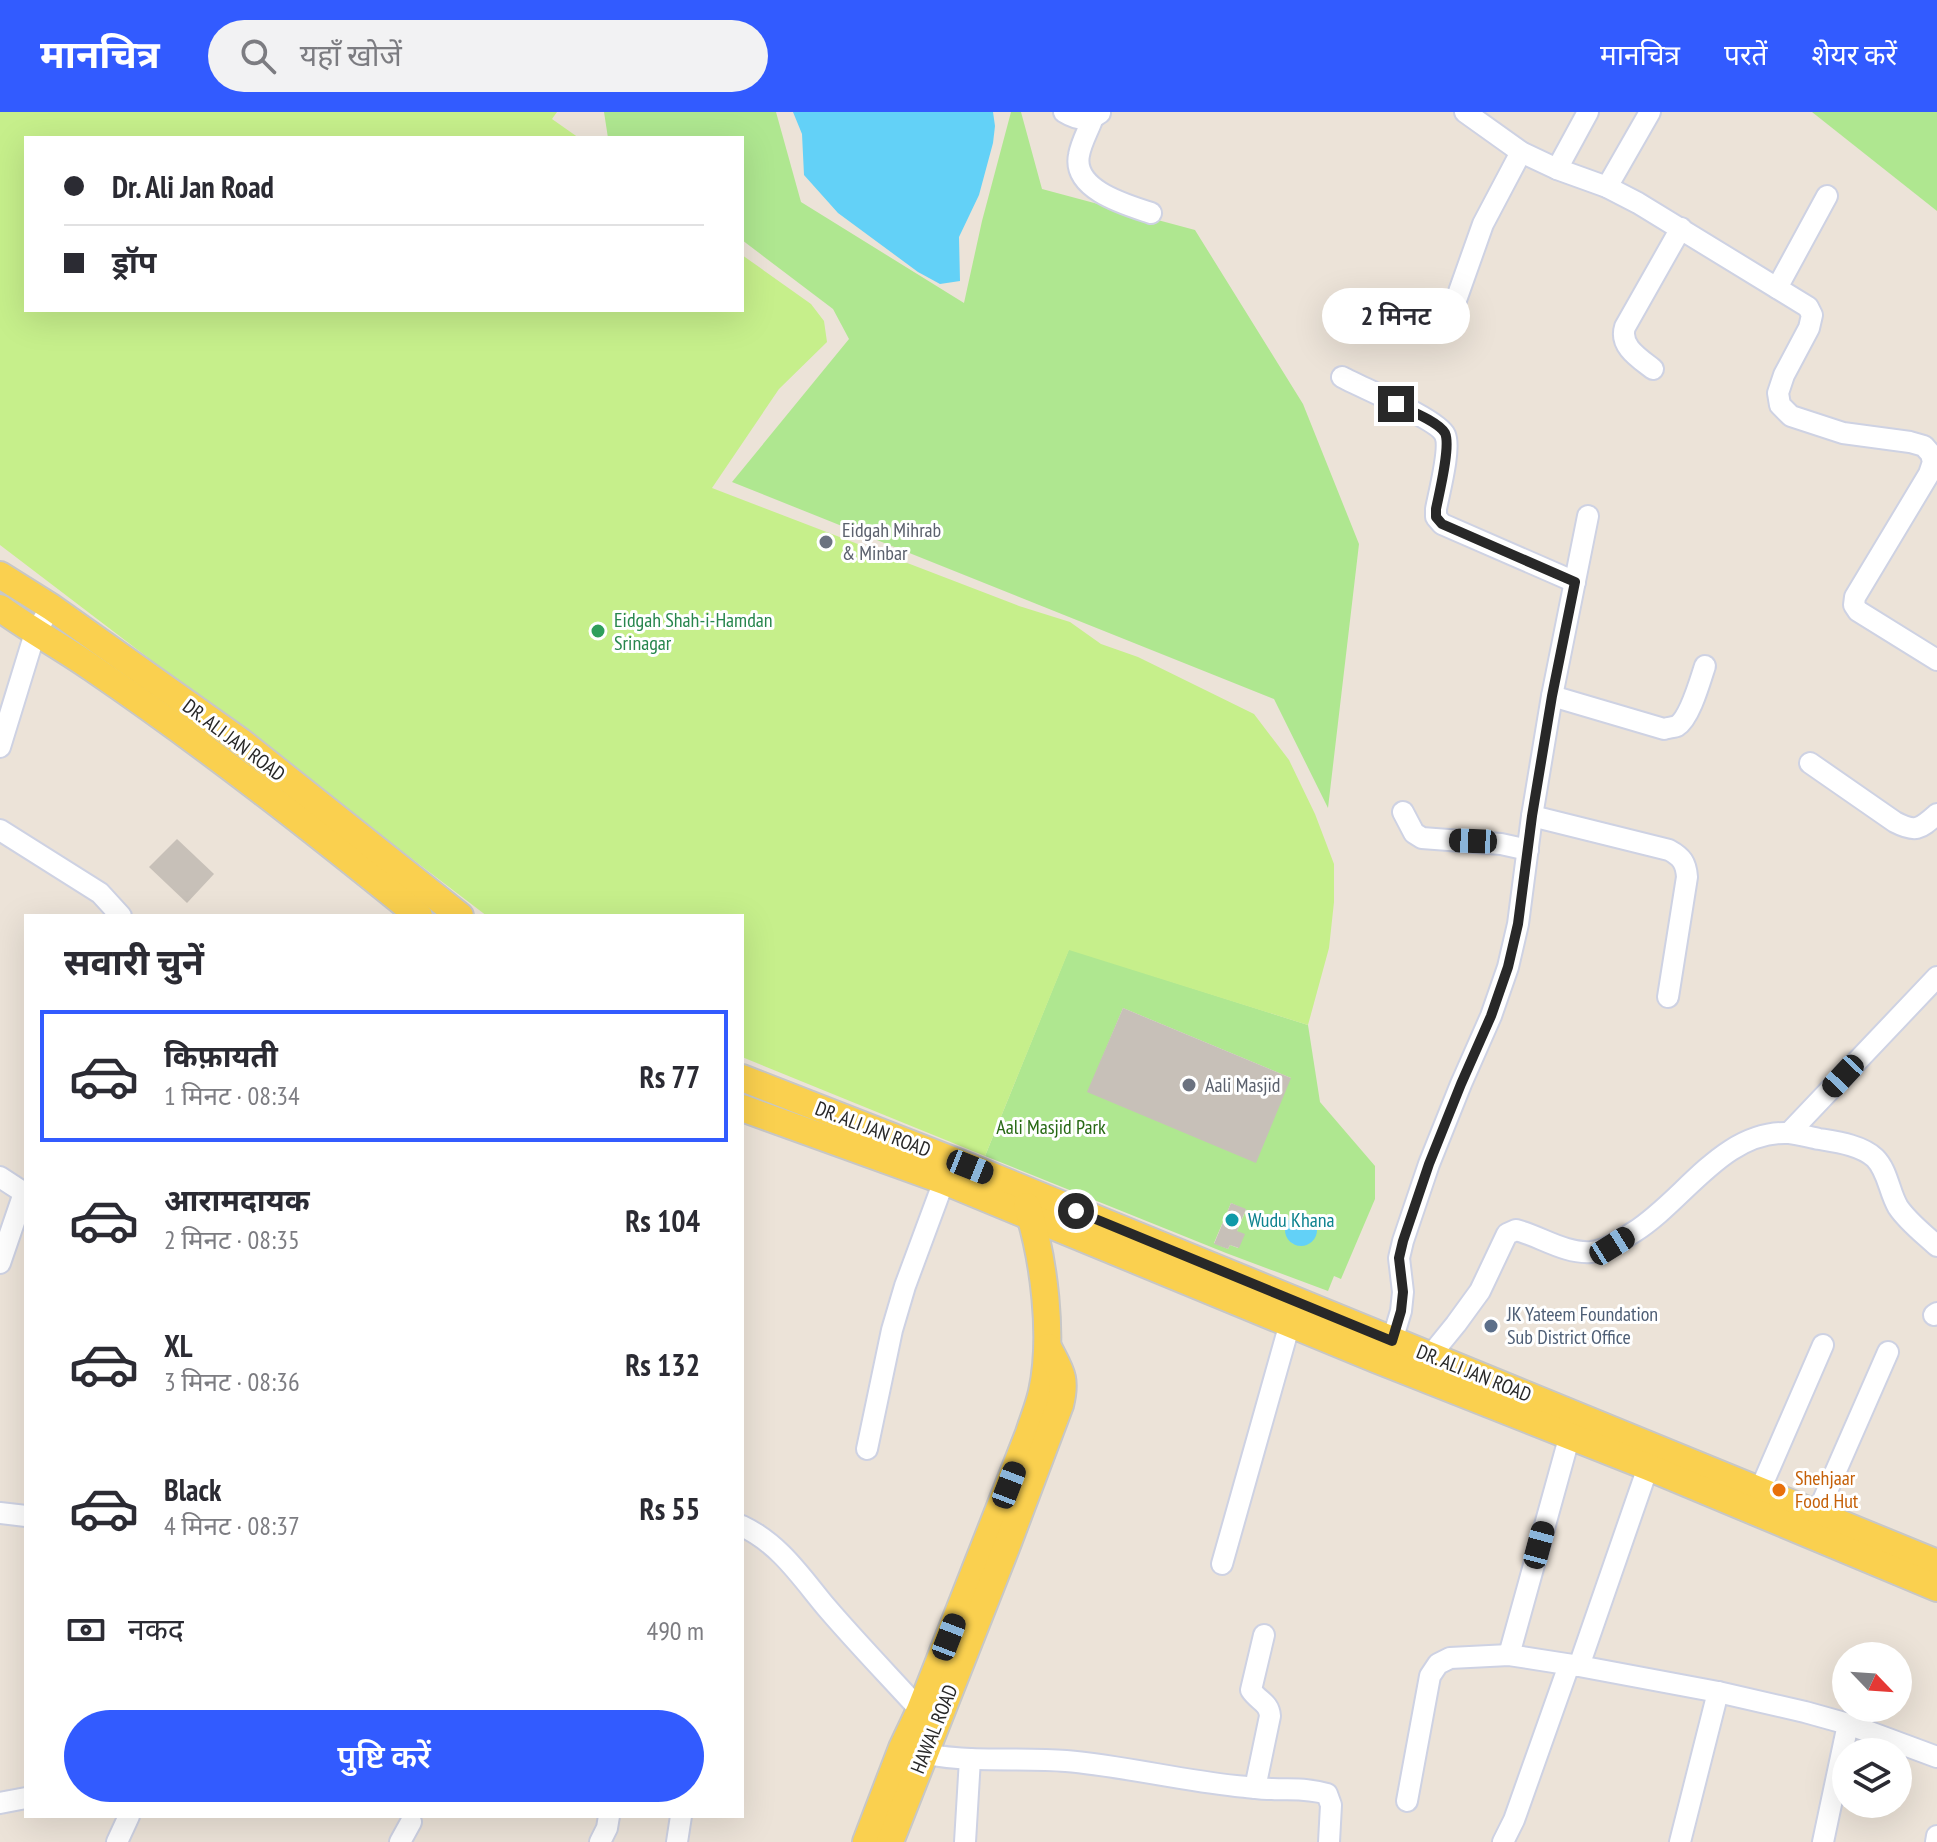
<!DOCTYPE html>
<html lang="hi">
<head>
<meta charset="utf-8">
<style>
  body { margin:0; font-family:"PT Sans Narrow","Noto Sans Devanagari",sans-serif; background:#f2f2f3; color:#2b2b33; height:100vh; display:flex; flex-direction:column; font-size:30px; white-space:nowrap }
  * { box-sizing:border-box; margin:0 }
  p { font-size:26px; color:#7c7c81 }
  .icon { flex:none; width:44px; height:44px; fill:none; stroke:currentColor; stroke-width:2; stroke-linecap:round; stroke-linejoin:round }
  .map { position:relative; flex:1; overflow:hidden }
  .sheet { position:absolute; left:24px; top:802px; width:720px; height:904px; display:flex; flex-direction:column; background:#fff; border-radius:0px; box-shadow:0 8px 32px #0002 }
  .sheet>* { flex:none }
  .top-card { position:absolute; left:24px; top:24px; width:720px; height:176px; border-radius:0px; box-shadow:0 8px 32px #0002; display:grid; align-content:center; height:176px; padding:0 40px; background:#fff }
  .needle { width:52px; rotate:115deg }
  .buttons { position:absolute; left:1832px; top:1530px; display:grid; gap:16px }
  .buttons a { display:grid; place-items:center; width:80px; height:80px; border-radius:50%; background:#fff; box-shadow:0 8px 32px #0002; font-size:40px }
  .end { position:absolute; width:36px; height:36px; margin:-18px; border:10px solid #282828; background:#fff; box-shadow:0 0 0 4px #fff }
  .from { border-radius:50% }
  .bubble { position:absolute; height:56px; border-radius:28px; background:#fff; box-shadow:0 8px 32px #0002; font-size:26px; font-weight:600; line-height:56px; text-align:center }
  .car { position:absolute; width:24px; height:48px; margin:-24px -12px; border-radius:10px; box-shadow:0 0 6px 2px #0007; background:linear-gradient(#222 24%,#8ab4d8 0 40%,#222 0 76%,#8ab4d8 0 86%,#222 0) }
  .top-card b { display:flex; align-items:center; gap:28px; height:76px; font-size:30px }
  .top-card b+b { border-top:2px solid #e1e1e2 }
  .top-card i { width:20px; height:20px; background:#2b2b33 }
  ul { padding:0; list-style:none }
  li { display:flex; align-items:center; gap:24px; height:132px; margin:0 16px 12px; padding:0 24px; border:4px solid transparent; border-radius:0px }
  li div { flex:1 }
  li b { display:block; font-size:30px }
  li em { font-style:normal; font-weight:600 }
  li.selected { border-color:#325bff }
  li>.icon { width:72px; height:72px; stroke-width:1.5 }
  h2 { padding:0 40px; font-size:36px; line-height:96px }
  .pay { display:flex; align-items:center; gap:20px; height:88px; padding:0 40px; font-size:30px }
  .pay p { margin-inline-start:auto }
  .button { display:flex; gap:16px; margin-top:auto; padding:16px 40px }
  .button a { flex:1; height:92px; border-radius:48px; background:#325bff; color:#fff; font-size:32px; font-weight:600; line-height:92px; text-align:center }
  header { display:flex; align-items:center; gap:48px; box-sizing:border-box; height:112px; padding:0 40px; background:#325bff; color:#fff }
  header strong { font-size:38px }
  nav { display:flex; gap:44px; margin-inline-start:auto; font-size:28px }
  .search { width:560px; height:72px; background:#f2f2f3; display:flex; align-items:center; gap:20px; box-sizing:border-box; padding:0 28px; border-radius:44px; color:#7c7c81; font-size:30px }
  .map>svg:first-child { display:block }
</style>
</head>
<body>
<header>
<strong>मानचित्र</strong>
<div class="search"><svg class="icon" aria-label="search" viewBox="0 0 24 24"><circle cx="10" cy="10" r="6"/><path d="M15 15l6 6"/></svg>यहाँ खोजें</div>
<nav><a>मानचित्र</a><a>परतें</a><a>शेयर करें</a></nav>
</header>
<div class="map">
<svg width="1937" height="1730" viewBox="0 0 1937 1730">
  <rect width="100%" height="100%" fill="#ece3d8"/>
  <g fill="#afe790" fill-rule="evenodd">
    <path d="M604,0h172l25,90 163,101 18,-82 29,-109h10l21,77 153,41 108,174 56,140 -31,264 -54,-109 -542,-217 117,-143 -16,-30 -91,-69v-102h-134z"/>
    <path d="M1812,0h125v99z"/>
    <path d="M1069,837l239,76 12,77 55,64v33l-34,80 -7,-3 -6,15 -102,-38 -241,-97zM1123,896l168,70 -203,14zM1231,1091l15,7 -9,21 1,17 -8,-3 -2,4 -14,-6zM1298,1102l3,32 -9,-3 -7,-13 4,-10z"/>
  </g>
  <path fill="#c6ef8b" d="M0,0h557l-5,7 27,19h-553v172h716v-55l69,49 13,17 3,21 -48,47 -67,99 307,118 51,16 31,22 37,13 116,57 35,46 26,54 19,50v38l-5,46 -21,77 -239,-75 -84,206 -243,-99v-141h-255l-487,-371z"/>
  <g fill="#63d1f7">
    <path d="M793,0h200l2,14 -2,17 -14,52 -20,42 1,44 -20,3 -22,-12 -80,-59 -34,-38 -2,-41z"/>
    <circle cx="1301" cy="1118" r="16"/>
  </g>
  <g fill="#c7c0b8">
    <path d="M177,727l37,35 -27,29 -38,-36z"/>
    <path d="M1123,896l168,70 -35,85 -169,-71z"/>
    <path d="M1231,1091l15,6 -9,22 8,3 -6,14 -9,-3 -2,4 -14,-5z"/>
  </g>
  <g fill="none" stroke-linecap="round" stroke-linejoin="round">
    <defs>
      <g id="minor">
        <path d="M1064,0c13,8 24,10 36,1"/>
        <path d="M1465,0l56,40 36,17 50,18 31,16 170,104 4,8 -3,13 -25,47 -6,18 2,12 11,11 52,17 67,9 14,4 7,8 2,8 -4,12 -74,123 -1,8 4,6 79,49"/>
        <path d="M1092,8c-4,11 -11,23 -13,35 -7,35 48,50 72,58"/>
        <path d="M1557,57l31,-57"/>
        <path d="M1607,75l43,-75"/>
        <path d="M1777,176l50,-92"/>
        <path d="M1455,191l28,-79 38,-72"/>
        <path d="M1653,257c-14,-11 -34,-23 -28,-42l56,-99"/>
        <path d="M1342,265c18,10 96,42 103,58 6,13 -6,58 -9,74v8l6,7 133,58"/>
        <path d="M1552,584l112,33c2,-1 11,-2 13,-3 13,-8 23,-45 28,-60"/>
        <path d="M0,635l35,-114 16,-26"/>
        <path d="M1810,651l85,59c21,11 25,7 42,-8"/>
        <path d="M1403,700l11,21 8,5 79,6 27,6"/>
        <path d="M1532,704l137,34c13,7 17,13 18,27l-19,120"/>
        <path d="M0,718l100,63 21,23"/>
        <path d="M1789,1021l148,-156"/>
        <path d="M0,1065l26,17"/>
        <path d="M0,1151l24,-70"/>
        <path d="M1934,1203l3,-2"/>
        <path d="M1392,1229l9,-30 2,-19 -4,-34 4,-17 26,-77 32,-80 30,-68 17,-49 10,-43 14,-108 20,-120 36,-180"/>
        <path d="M1430,1244l26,-32 24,-33 27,-57 9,-4c24,6 49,24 75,22 16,-2 30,-12 43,-20 51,-32 89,-102 155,-99 10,1 20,4 30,6 18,3 42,6 56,19 13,13 14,34 23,49 10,15 26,27 39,39"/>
        <path d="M867,1337l25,-119 13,-44 43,-116"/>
        <path d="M1760,1378l63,-145"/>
        <path d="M0,1401l26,3"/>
        <path d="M1817,1402l71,-162"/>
        <path d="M742,1414c38,18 59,51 85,82 30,35 62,68 93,102"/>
        <path d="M1222,1452l68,-241"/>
        <path d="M1509,1543l64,-231"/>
        <path d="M1579,1554l69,-199"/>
        <path d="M914,1639c45,13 104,6 152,10 57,5 113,19 170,25 12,1 24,3 36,3 19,1 37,-1 55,5l4,11 -2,37"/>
        <path d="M1255,1676l15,-72c-1,-14 -12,-15 -19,-26l13,-55"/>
        <path d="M1407,1689l23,-125 8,-12 12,-6 59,-3 70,11 139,26 87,20 43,12 89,33"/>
        <path d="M0,1691l26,-5"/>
        <path d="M117,1730l12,-26"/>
        <path d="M400,1730l11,-20"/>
        <path d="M600,1730l7,-14 2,-12"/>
        <path d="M677,1730l4,-26"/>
        <path d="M965,1730l5,-83"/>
        <path d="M1503,1730l11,-22 55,-155"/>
        <path d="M1680,1730l38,-150"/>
        <path d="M1823,1730l25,-118"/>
        <path d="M1936,1730l1,-6"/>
      </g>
      <g id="major">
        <path d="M0,463l51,32 189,134 220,175"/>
        <path d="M0,496c30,22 62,39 92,60 113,77 221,162 327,248"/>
        <path d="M742,966l228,89 967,396"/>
        <path d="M742,996l202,73 431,178 273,108 289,121"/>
        <path d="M866,1730l36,-94 18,-38 109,-277c4,-13 10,-27 13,-41 12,-55 2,-134 -15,-186"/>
        <path d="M890,1730l116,-294 54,-143c7,-28 0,-34 -12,-58"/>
      </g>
    </defs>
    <use href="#minor" stroke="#ced2e3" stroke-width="24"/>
    <use href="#major" stroke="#c7c7c7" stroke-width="30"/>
    <use href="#minor" stroke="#fff" stroke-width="20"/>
    <use href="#major" stroke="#fad04f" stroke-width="26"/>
  </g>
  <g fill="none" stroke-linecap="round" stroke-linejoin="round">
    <path stroke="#282828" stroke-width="10" d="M1076,1099l316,130 9,-30 2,-19 -4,-34 4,-17 26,-77 32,-80 30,-68 17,-49 10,-43 14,-108 20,-120 23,-114 -133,-58 -6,-7v-8c3,-15 15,-63 9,-76 -7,-12 -37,-23 -49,-29"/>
  </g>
  <g fill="#6b7280" stroke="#fff" stroke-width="3">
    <circle cx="826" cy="430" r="8"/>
    <circle cx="1189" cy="973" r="8"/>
  </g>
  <circle fill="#2e9e5b" stroke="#fff" stroke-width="3" cx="598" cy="519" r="8"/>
  <circle fill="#0f9aa8" stroke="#fff" stroke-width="3" cx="1232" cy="1108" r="8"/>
  <circle fill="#5c6f8a" stroke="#fff" stroke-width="3" cx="1491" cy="1214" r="8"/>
  <circle fill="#e8710a" stroke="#fff" stroke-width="3" cx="1779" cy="1378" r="8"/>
  <g text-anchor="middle" stroke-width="6" stroke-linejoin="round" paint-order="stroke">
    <g font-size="20" fill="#5b616d" stroke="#fff" text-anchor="start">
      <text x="842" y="425">Eidgah Mihrab<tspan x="842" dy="23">&amp; Minbar</tspan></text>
      <text x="1205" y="980">Aali Masjid</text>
    </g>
    <g font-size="20" fill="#27864d" stroke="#fff" text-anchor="start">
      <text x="614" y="515">Eidgah Shah-i-Hamdan<tspan x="614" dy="23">Srinagar</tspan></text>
    </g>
    <g font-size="20" fill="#282828" stroke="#fff">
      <text transform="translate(234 628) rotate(37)" y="7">DR. ALI JAN ROAD</text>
      <text transform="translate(873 1017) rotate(21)" y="7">DR. ALI JAN ROAD</text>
      <text transform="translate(1474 1261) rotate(22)" y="7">DR. ALI JAN ROAD</text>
      <text transform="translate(934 1617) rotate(-68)" y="7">HAWAL ROAD</text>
    </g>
    <g font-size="20" fill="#276914" stroke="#fff">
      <text x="1051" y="1022">Aali Masjid Park</text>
    </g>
    <g font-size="20" fill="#0d838f" stroke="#fff" text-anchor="start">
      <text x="1248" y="1115">Wudu Khana</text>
    </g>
    <g font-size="20" fill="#4e5e75" stroke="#fff" text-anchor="start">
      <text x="1507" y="1209">JK Yateem Foundation<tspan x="1507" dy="23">Sub District Office</tspan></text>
    </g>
    <g font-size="20" fill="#c56008" stroke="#fff" text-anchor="start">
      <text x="1795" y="1373">Shehjaar<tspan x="1795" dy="23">Food Hut</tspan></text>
    </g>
  </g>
</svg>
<div class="buttons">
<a><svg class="needle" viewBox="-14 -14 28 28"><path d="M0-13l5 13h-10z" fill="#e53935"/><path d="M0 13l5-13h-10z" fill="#7c7c81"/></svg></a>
<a><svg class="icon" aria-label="layers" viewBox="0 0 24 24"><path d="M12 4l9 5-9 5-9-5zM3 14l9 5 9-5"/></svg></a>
</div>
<i class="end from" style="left:1076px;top:1099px"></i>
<i class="end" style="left:1396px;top:292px"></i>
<div class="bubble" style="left:1322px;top:176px;width:148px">2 मिनट</div>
<i class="car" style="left:1473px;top:729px;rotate:272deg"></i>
<i class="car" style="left:1843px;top:964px;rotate:223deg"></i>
<i class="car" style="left:970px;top:1055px;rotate:112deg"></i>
<i class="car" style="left:1612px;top:1134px;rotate:58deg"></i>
<i class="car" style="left:1009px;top:1373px;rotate:21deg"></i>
<i class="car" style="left:1539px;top:1433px;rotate:15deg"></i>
<i class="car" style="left:949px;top:1525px;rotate:21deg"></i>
<div class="top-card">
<b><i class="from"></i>Dr. Ali Jan Road</b>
<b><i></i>ड्रॉप</b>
</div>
<section class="sheet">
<h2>सवारी चुनें</h2>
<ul>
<li class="selected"><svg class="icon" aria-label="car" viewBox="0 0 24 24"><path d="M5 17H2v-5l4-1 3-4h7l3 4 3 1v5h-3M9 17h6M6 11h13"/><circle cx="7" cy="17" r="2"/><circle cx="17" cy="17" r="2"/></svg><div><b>किफ़ायती</b><p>1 मिनट · 08:34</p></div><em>Rs 77</em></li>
<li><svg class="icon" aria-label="car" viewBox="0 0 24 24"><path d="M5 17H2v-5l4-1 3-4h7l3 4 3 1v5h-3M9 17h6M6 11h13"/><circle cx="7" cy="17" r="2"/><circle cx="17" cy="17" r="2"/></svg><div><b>आरामदायक</b><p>2 मिनट · 08:35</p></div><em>Rs 104</em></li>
<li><svg class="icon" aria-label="car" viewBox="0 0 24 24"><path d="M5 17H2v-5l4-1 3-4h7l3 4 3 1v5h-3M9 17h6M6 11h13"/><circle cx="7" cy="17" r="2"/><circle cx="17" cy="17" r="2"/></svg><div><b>XL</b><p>3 मिनट · 08:36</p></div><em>Rs 132</em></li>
<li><svg class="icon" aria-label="car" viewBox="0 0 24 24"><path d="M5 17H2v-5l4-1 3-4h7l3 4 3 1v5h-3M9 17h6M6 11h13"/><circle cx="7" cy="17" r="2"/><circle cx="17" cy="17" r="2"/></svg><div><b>Black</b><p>4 मिनट · 08:37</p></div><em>Rs 55</em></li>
</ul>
<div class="pay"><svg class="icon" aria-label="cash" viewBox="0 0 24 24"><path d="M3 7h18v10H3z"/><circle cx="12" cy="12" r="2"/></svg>नकद<p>490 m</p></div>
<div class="button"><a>पुष्टि करें</a></div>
</section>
</div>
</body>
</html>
